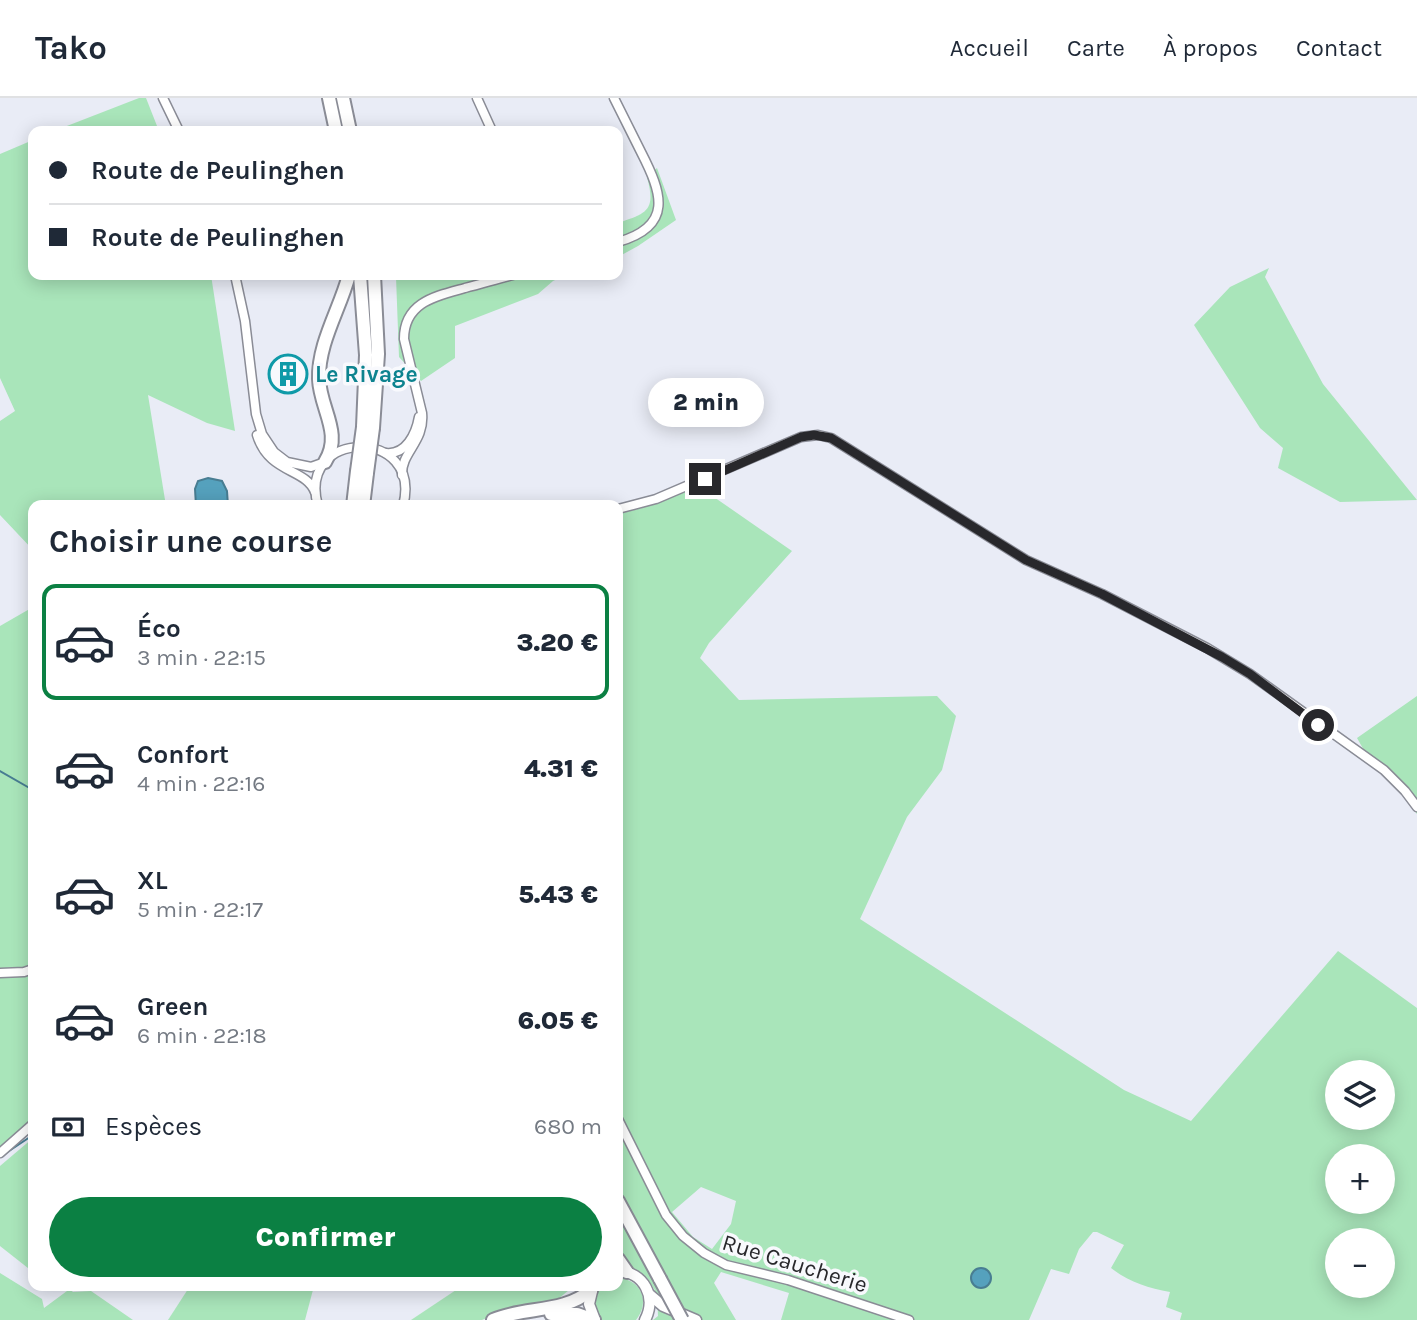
<!DOCTYPE html>
<html lang="fr">
<head>
<meta charset="utf-8">
<style>
  body { margin:0; font-family:Karla,sans-serif; background:#f2f2f3; color:#1f2937; height:100vh; display:flex; flex-direction:column; font-size:26px; white-space:nowrap }
  * { box-sizing:border-box; margin:0 }
  p { font-size:23px; color:#747a83 }
  .icon { flex:none; width:38px; height:38px; fill:none; stroke:currentColor; stroke-width:2; stroke-linecap:round; stroke-linejoin:round }
  .map { position:relative; flex:1; overflow:hidden }
  .drawer { position:absolute; left:28px; top:402px; width:595px; height:791px; display:flex; flex-direction:column; background:#fff; border-radius:14px; box-shadow:0 4px 18px #0003 }
  .drawer>* { flex:none }
  .guide { position:absolute; left:28px; top:28px; width:595px; height:154px; border-radius:14px; box-shadow:0 4px 18px #0003; display:grid; align-content:center; height:154px; padding:0 21px; background:#fff }
  .tools { position:absolute; left:1325px; top:962px; display:grid; gap:14px }
  .tools a { display:grid; place-items:center; width:70px; height:70px; border-radius:50%; background:#fff; box-shadow:0 4px 18px #0003; font-size:35px }
  .end { position:absolute; width:32px; height:32px; margin:-16px; border:9px solid #28282c; background:#fff; box-shadow:0 0 0 4px #fff }
  .from { border-radius:50% }
  .bubble { position:absolute; height:49px; border-radius:24px; background:#fff; box-shadow:0 4px 18px #0003; font-size:23px; font-weight:800; line-height:49px; text-align:center }
  .guide b { display:flex; align-items:center; gap:24px; height:66px; font-size:26px }
  .guide b+b { border-top:2px solid #e0e1e3 }
  .guide i { width:18px; height:18px; background:#1f2937 }
  ul { padding:0; list-style:none }
  li { display:flex; align-items:center; gap:21px; height:116px; margin:0 14px 10px; padding:0 7px; border:4px solid transparent; border-radius:14px }
  li div { flex:1 }
  li b { display:block; font-size:26px }
  li em { font-style:normal; font-weight:800 }
  li.active { border-color:#0b8043 }
  li>.icon { width:63px; height:63px; stroke-width:1.5 }
  h2 { padding:0 21px; font-size:32px; line-height:84px }
  .pay { display:flex; align-items:center; gap:18px; height:77px; padding:0 21px; font-size:26px }
  .pay p { margin-inline-start:auto }
  .primary-button { display:flex; gap:14px; margin-top:auto; padding:14px 21px }
  .primary-button a { flex:1; height:80px; border-radius:42px; background:#0b8043; color:#fff; font-size:28px; font-weight:800; line-height:80px; text-align:center }
  header { display:flex; align-items:center; gap:42px; box-sizing:border-box; height:98px; padding:0 35px; background:#fff; border-bottom:2px solid #e0e1e3 }
  header strong { font-size:33px }
  nav { display:flex; gap:38px; margin-inline-start:auto; font-size:24px }
  .map>svg:first-child { display:block }
</style>
</head>
<body>
<header>
<strong>Tako</strong>
<nav><a>Accueil</a><a>Carte</a><a>À propos</a><a>Contact</a></nav>
</header>
<div class="map">
<svg width="1417" height="1222" viewBox="0 0 1417 1222">
  <rect width="100%" height="100%" fill="#e9ecf6"/>
  <g fill="#a9e5ba" fill-rule="evenodd">
    <path d="M139,0h7l13,33h-105z"/>
    <path d="M33,42v135h178l24,156 -28,-8 -59,-28 18,111h-133v44l-33,-35v-94l15,-10 -15,-33v-224z"/>
    <path d="M657,70l19,52 -38,26 -20,11v-34c30,-10 38,-13 29,-46z"/>
    <path d="M1269,170l-4,9 58,107 94,116 -77,2 -62,-34 5,-20 -23,-20 -66,-103 36,-38z"/>
    <path d="M406,177h160l-13,6 -15,13 -83,32v32l-34,23 -22,-24 -3,-80z"/>
    <path d="M698,388l94,65 -83,92 -9,15 39,42 198,-4 19,20 -14,54 -35,47 -47,102 264,171 67,31 147,-170 79,57v312h-237l2,-7 -16,-6 4,-15c-22,-4 -41,-10 -59,-24l13,-23 -27,-13h-4l-14,17 -10,25 -18,-5 -22,51h-248l8,-27 -68,-21 -7,11 22,37h-83l5,-4 -1,-22 -9,-15 -19,-13 -6,-8 -5,-20v-724l24,-6zM1337,975h45v45h-45zM1337,1059h45v45h-45zM701,1089l35,14 -5,23 -19,25 -19,-12 -21,-25zM1337,1143h45v45h-45z"/>
    <path d="M33,509v510l-33,33v-524z"/>
    <path d="M1417,598v118l-23,-30 -21,-18 -16,-28z"/>
    <path d="M33,1040v134l-33,-26v-80z"/>
    <path d="M0,1175l42,26 2,9 23,-17 -8,-5h6l8,6 18,-1 42,29h-133z"/>
    <path d="M618,1180c23,1 33,24 18,42h-34c-8,-11 -9,-22 -1,-34h17z"/>
    <path d="M190,1188h124l-9,34h-137z"/>
    <path d="M462,1188h112l-16,13 -50,10 -26,11h-71z"/>
  </g>
  <g fill="#55a1bd" stroke="#487d92" stroke-width="2">
    <path d="M208,380l14,3 5,10 1,15h-32l-1,-17 3,-8z"/>
    <circle cx="981" cy="1180" r="10"/>
  </g>
  <g fill="none" stroke-linecap="round" stroke-linejoin="round">
    <g stroke="#487d92" stroke-width="2">
      <path d="M0,673l33,19"/>
      <path d="M0,1059l33,-22"/>
    </g>
    <defs>
      <g id="minor">
        <path d="M163,0l16,33"/>
        <path d="M477,0l15,33"/>
        <path d="M614,0c9,18 18,36 27,54 21,41 33,74 -23,90"/>
        <path d="M235,177l10,46 11,93 6,20 12,18 13,10 24,5 14,-5"/>
        <path d="M257,337c12,39 49,33 58,57"/>
        <path d="M386,355c20,2 30,-19 33,-36"/>
        <path d="M402,377c-1,-23 23,-33 20,-62l-18,-74c0,-37 32,-43 61,-51 16,-4 32,-9 48,-13"/>
        <path d="M318,408c-22,-78 106,-79 85,0"/>
        <path d="M618,411l38,-10 145,-62 17,-2 13,3 195,122 76,34 105,54 43,26 134,96 21,21 12,16"/>
        <path d="M0,875l24,-1 9,-3"/>
        <path d="M618,1021l48,96 17,21 21,17 22,12 62,15 121,40"/>
        <path d="M0,1055l33,-29"/>
      </g>
      <g id="major">
        <path d="M618,1173c26,1 39,26 27,49"/>
        <path d="M593,1189l-4,17 6,16"/>
        <path d="M650,1197l13,11 33,14"/>
      </g>
      <g id="highway">
        <path d="M329,0l7,33"/>
        <path d="M343,0l7,33"/>
        <path d="M360,177l6,80 -3,72"/>
        <path d="M373,330l5,-74 -4,-79"/>
        <path d="M325,364c18,-29 -5,-53 -6,-83 -1,-36 21,-70 30,-104"/>
        <path d="M353,408l4,-35"/>
        <path d="M363,408l4,-33"/>
        <path d="M618,1103l42,78"/>
        <path d="M618,1161l9,13"/>
        <path d="M551,1216h26l17,6"/>
        <path d="M493,1222c32,-14 70,-6 98,-30"/>
      </g>
    </defs>
    <use href="#minor" stroke="#8a8c96" stroke-width="11"/>
    <use href="#major" stroke="#8a8c96" stroke-width="13"/>
    <use href="#highway" stroke="#8a8c96" stroke-width="16"/>
    <use href="#minor" stroke="#fff" stroke-width="8"/>
    <use href="#major" stroke="#fff" stroke-width="10"/>
    <use href="#highway" stroke="#fff" stroke-width="12"/>
    <defs>
      <g id="highway-bridge">
        <path d="M357,373l6,-44"/>
        <path d="M367,375l6,-45"/>
        <path d="M660,1181l22,41"/>
      </g>
    </defs>
    <use href="#highway-bridge" stroke="#8a8c96" stroke-width="16" stroke-linecap="butt"/>
    <use href="#highway-bridge" stroke="#fff" stroke-width="12"/>
  </g>
  <g fill="none" stroke-linecap="round" stroke-linejoin="round">
    <path stroke="#28282c" stroke-width="9" d="M705,381l96,-42 13,-2 17,3 195,122 76,34 120,63 28,17 68,51"/>
  </g>
  <defs>
    <symbol id="building-ring" viewBox="-11 -11 22 22"><circle r="9.5" fill="#f8f9fd" stroke="#0f9aa8" stroke-width="1.5"/><path d="M-4-6H4V6H1V3H-1V6H-4ZM-2.5-4.3h1.7v1.8h-1.7ZM.8-4.3h1.7v1.8H.8ZM-2.5-1h1.7V.8h-1.7ZM.8-1h1.7V.8H.8Z" fill="#0f9aa8"/></symbol>
  </defs>
  <g fill-rule="evenodd">
    <use href="#building-ring" x="266" y="254" width="44" height="44"/>
  </g>
  <g text-anchor="middle" stroke-width="7" stroke-linejoin="round" paint-order="stroke">
    <g font-size="23" font-weight="bold" fill="#0d838f" stroke="#f8f9fd" text-anchor="start">
      <text x="315" y="284">Le Rivage</text>
    </g>
    <g font-size="23" fill="#28282c" stroke="#f8f9fd">
      <text transform="translate(795 1165) rotate(17)" y="8">Rue Caucherie</text>
    </g>
  </g>
</svg>
<div class="tools">
<a><svg class="icon" aria-label="layers" viewBox="0 0 24 24"><path d="M12 4l9 5-9 5-9-5zM3 14l9 5 9-5"/></svg></a>
<a>+</a>
<a>−</a>
</div>
<i class="end from" style="left:1318px;top:627px"></i>
<i class="end" style="left:705px;top:381px"></i>
<div class="bubble" style="left:648px;top:280px;width:116px">2 min</div>
<div class="guide">
<b><i class="from"></i>Route de Peulinghen</b>
<b><i></i>Route de Peulinghen</b>
</div>
<section class="drawer">
<h2>Choisir une course</h2>
<ul>
<li class="active"><svg class="icon" aria-label="car" viewBox="0 0 24 24"><path d="M5 17H2v-5l4-1 3-4h7l3 4 3 1v5h-3M9 17h6M6 11h13"/><circle cx="7" cy="17" r="2"/><circle cx="17" cy="17" r="2"/></svg><div><b>Éco</b><p>3 min · 22:15</p></div><em>3.20 €</em></li>
<li><svg class="icon" aria-label="car" viewBox="0 0 24 24"><path d="M5 17H2v-5l4-1 3-4h7l3 4 3 1v5h-3M9 17h6M6 11h13"/><circle cx="7" cy="17" r="2"/><circle cx="17" cy="17" r="2"/></svg><div><b>Confort</b><p>4 min · 22:16</p></div><em>4.31 €</em></li>
<li><svg class="icon" aria-label="car" viewBox="0 0 24 24"><path d="M5 17H2v-5l4-1 3-4h7l3 4 3 1v5h-3M9 17h6M6 11h13"/><circle cx="7" cy="17" r="2"/><circle cx="17" cy="17" r="2"/></svg><div><b>XL</b><p>5 min · 22:17</p></div><em>5.43 €</em></li>
<li><svg class="icon" aria-label="car" viewBox="0 0 24 24"><path d="M5 17H2v-5l4-1 3-4h7l3 4 3 1v5h-3M9 17h6M6 11h13"/><circle cx="7" cy="17" r="2"/><circle cx="17" cy="17" r="2"/></svg><div><b>Green</b><p>6 min · 22:18</p></div><em>6.05 €</em></li>
</ul>
<div class="pay"><svg class="icon" aria-label="cash" viewBox="0 0 24 24"><path d="M3 7h18v10H3z"/><circle cx="12" cy="12" r="2"/></svg>Espèces<p>680 m</p></div>
<div class="primary-button"><a>Confirmer</a></div>
</section>
</div>
</body>
</html>
